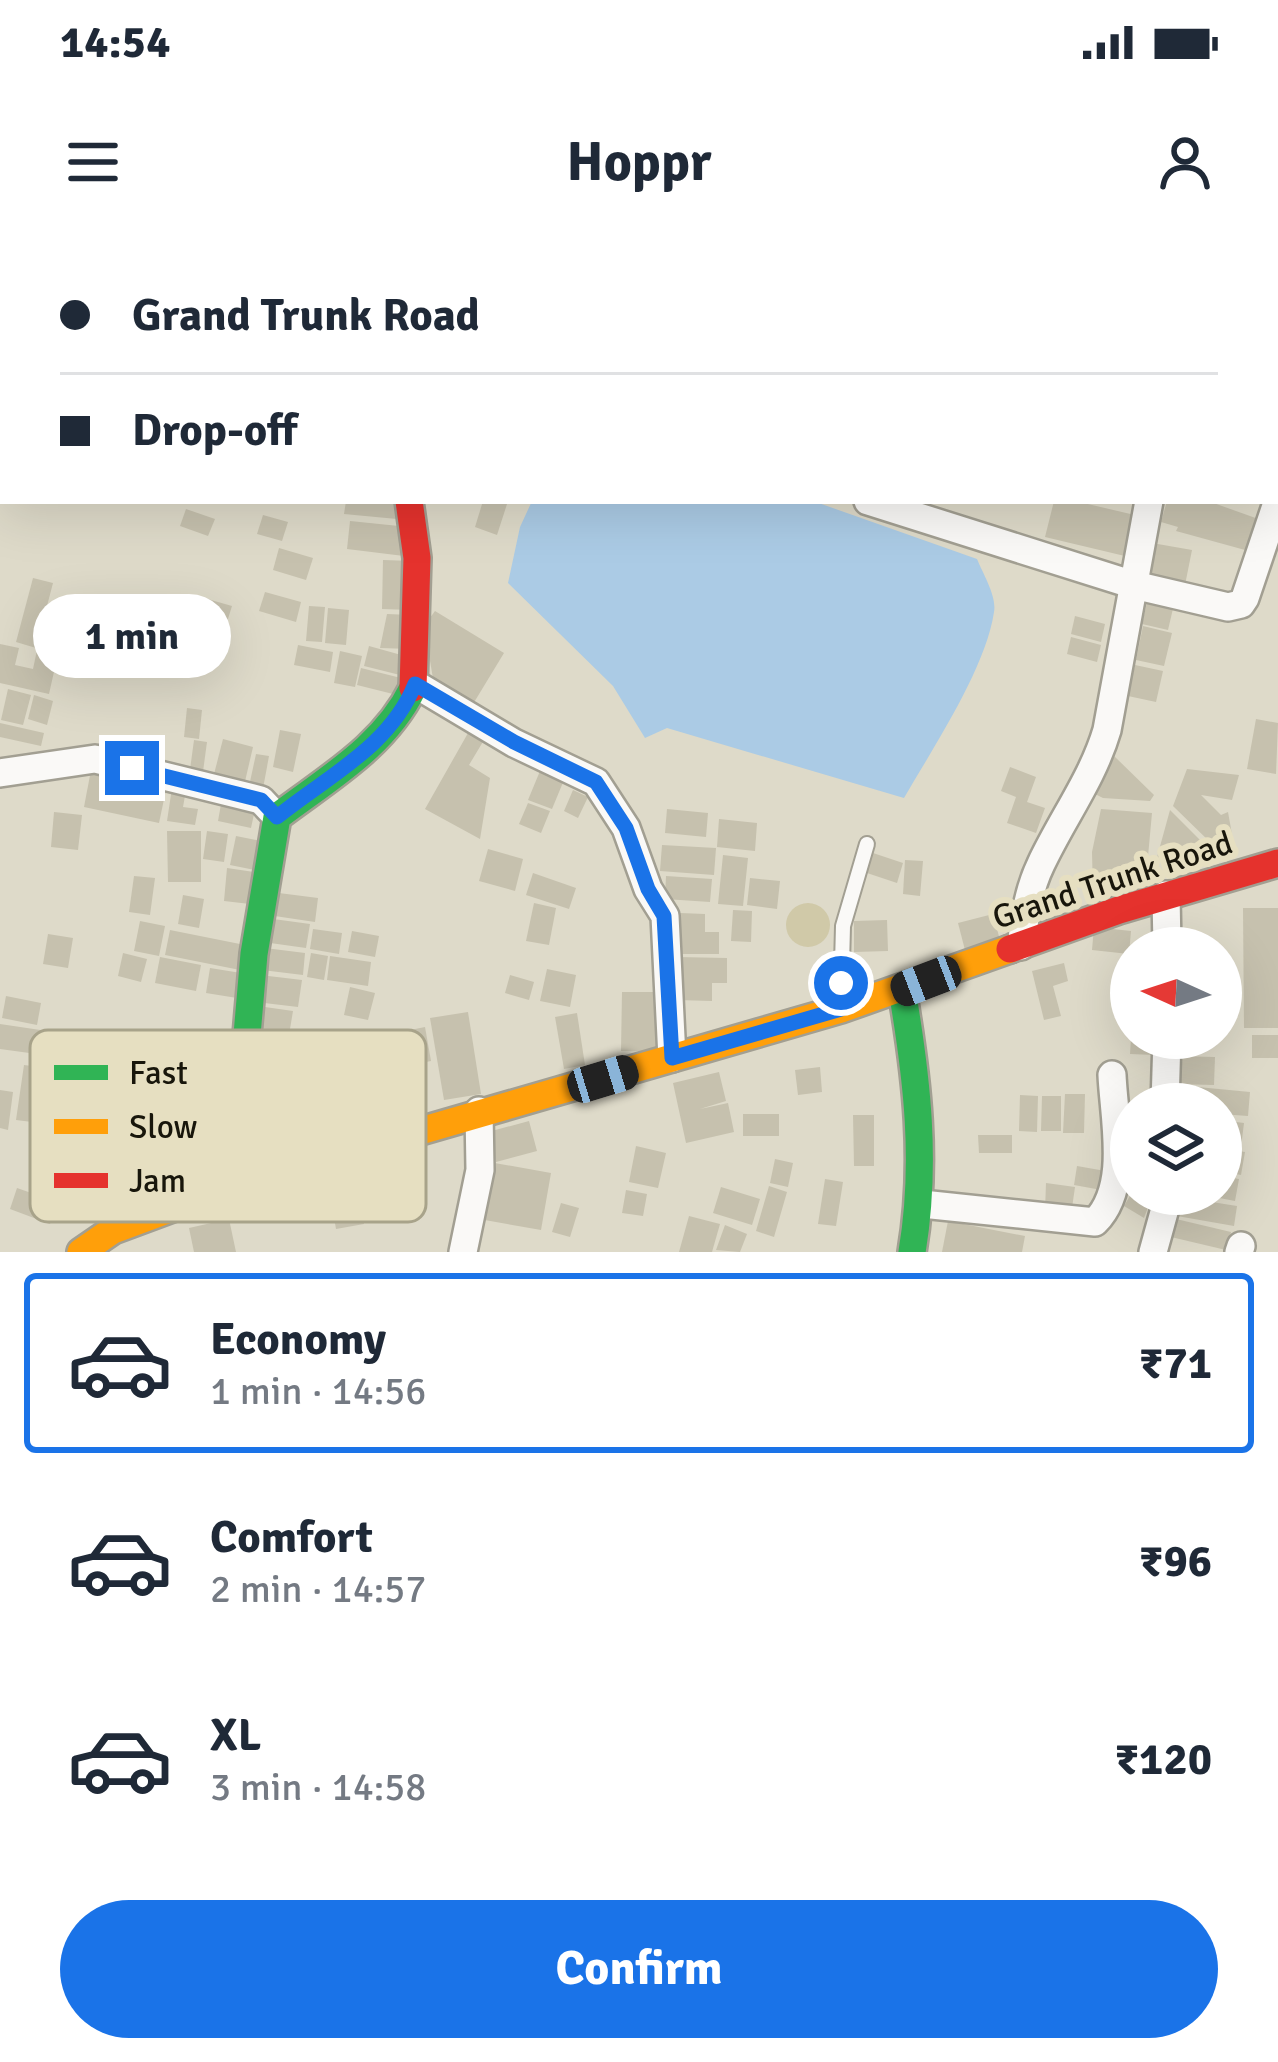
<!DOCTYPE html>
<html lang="en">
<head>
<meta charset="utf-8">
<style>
  body { margin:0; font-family:Signika,sans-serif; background:#f6f6f7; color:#1f2937; height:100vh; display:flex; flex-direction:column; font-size:45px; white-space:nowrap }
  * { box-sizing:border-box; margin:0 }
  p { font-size:39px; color:#747a83 }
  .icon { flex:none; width:66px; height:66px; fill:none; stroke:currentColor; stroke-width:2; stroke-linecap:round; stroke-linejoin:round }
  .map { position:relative; height:1012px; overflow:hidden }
  .drawer { display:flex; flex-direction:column; background:#fff; flex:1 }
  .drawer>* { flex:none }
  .top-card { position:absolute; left:0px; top:0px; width:1278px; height:264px; box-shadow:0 12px 48px #0002; display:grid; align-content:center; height:264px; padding:0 60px; background:#fff }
  .needle { width:78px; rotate:273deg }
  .buttons { position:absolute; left:1110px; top:687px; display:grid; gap:24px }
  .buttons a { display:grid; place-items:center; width:132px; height:132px; border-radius:50%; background:#fff; box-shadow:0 12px 48px #0002; font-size:60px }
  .end { position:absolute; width:54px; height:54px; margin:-27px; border:15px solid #1a73e8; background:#fff; box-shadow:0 0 0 6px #fff }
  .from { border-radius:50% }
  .bubble { position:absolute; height:84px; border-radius:42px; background:#fff; box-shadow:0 12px 48px #0002; font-size:39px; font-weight:800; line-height:84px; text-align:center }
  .car { position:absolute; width:36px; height:72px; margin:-36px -18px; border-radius:15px; box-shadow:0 0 9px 3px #0007; background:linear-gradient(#222 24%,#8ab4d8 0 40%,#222 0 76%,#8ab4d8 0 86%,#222 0) }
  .top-card b { display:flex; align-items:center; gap:42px; height:114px; font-size:45px }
  .top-card b+b { border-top:3px solid #e0e1e3 }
  .top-card i { width:30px; height:30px; background:#1f2937 }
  ul { padding:21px 0 0; list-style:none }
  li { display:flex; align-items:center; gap:36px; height:180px; margin:0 24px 18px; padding:0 36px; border:6px solid transparent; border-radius:12px }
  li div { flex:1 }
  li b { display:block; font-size:45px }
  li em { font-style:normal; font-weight:800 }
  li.active { border-color:#1a73e8 }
  li>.icon { width:108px; height:108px; stroke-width:1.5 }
  .cta { display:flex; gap:24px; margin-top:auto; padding:24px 60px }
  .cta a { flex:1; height:138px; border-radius:72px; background:#1a73e8; color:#fff; font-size:48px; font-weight:800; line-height:138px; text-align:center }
  .status { display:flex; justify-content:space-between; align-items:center; height:84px; padding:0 60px; background:#fff; direction:ltr }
  .status svg { height:33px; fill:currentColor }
  header { display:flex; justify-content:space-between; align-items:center; height:156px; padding:0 60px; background:#fff; font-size:54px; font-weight:800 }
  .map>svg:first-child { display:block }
</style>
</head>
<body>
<div class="status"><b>14:54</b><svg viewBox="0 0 49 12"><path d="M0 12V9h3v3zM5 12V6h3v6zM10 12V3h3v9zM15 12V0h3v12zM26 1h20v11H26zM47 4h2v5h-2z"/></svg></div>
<header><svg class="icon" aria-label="menu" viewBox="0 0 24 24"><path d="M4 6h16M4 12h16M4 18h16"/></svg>Hoppr<svg class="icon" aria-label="person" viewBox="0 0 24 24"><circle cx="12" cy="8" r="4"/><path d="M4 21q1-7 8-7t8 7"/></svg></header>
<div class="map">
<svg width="1278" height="1012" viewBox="0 0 1278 1012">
  <rect width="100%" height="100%" fill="#dedac9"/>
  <circle fill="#d0c9a8" cx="808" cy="685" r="22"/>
  <path fill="#abcbe5" d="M532,261h281l164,58c6,15 20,37 17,53 -8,56 -61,136 -90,186l-237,-70 -22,10 -32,-52 -105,-103 12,-56z"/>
  <g fill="#c6c1ae">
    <path d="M346,261h53l-2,18 -53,-5z"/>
    <path d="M483,261h25l-11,34 -22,-8z"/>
    <path d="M1054,261h21l64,15 -10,41 -84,-20z"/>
    <path d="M1167,261h41l56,20 -8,32 -80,-22 2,-4 -17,-5z"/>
    <path d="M186,269l29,10 -7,17 -28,-10z"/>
    <path d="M263,275l25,7 -6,19 -25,-7z"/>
    <path d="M350,281l49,5 5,30 -57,-7z"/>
    <path d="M1152,303l40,7 -7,35 -39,-7z"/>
    <path d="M279,308l34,10 -7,22 -33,-10z"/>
    <path d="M383,320l29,1 -1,49 -29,-1z"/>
    <path d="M33,338l20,5 -17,65 -20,-6z"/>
    <path d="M265,352l36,10 -5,20 -37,-11z"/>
    <path d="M1149,354l26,6 -7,30 -26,-6z"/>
    <path d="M197,356l35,10 -11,35 -35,-10z"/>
    <path d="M309,366l16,1 -3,35 -16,-1z"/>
    <path d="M328,368l21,2 -3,35 -21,-2z"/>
    <path d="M435,371l69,42 -34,56 -35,-19 -11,-64z"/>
    <path d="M387,374l24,1 -1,34 -30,-1z"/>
    <path d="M1075,376l30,8 -4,18 -30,-8z"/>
    <path d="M1143,386l29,7 -8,33 -28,-6z"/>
    <path d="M1071,397l30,8 -4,17 -30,-8z"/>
    <path d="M0,404l19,4 -4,17 18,4 4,-19 21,4 -9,40 -49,-11z"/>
    <path d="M298,405l35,7 -3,20 -36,-7z"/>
    <path d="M369,406l43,12 -4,19 -44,-11z"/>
    <path d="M340,411l22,5 -7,31 -21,-4z"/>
    <path d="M1135,425l28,6 -7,31 -28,-6z"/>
    <path d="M361,428l48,12 -4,17 -48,-12z"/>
    <path d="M8,449l23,6 -8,30 -22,-5z"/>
    <path d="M34,455l19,6 -6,24 -19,-6z"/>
    <path d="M187,468l15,2 -3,29 -15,-2z"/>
    <path d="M1256,479l22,4 -2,51 -29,-5z"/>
    <path d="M0,483l44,10 -3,13 -41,-9z"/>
    <path d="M472,486l15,9 -18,30 21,13 -10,61 -55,-30z"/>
    <path d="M280,490l21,4 -8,38 -20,-5z"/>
    <path d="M223,499l30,8 -10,43 -31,-8z"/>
    <path d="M194,500l13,2 -5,37 -13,-2z"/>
    <path d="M256,514l13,2 -7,38 -14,-3z"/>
    <path d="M1113,515l41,40 -4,6 -47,-3 -14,-7z"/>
    <path d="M1010,527l26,10 -9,25 18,6 -9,25 -29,-10 9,-26 -15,-6z"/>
    <path d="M1187,529l52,6 -7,25 -31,-5 20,20 7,-3 5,28 -21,4 -39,-38z"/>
    <path d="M91,530l76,15 -8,38 -75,-16z"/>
    <path d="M540,531l24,9 -12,29 -24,-9z"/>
    <path d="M172,548l14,2 -3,17 15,2 -3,16 -28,-4z"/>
    <path d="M573,550l15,7 -10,21 -14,-7z"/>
    <path d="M223,553l34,7 -6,28 -33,-7z"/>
    <path d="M528,563l22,8 -9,22 -22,-9z"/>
    <path d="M667,569l41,4 -2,24 -41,-4z"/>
    <path d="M1101,569l51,4 -6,65 -38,-3 -2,19 -13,-1 -1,-41z"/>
    <path d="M1170,570l36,36 -50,15z"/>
    <path d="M54,572l28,3 -4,35 -27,-3z"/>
    <path d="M719,579l38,4 -2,28 -38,-4z"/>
    <path d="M167,591h34v51h-33z"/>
    <path d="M207,591l21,3 -4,28 -21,-3z"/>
    <path d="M236,596l30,6 -6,29 -30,-6z"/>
    <path d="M662,605l54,3 -2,27 -54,-4z"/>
    <path d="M488,609l35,10 -8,32 -36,-10z"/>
    <path d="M873,613l30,10 -6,20 -30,-10z"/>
    <path d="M723,615l25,3 -5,48 -25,-2z"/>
    <path d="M905,620l18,1 -3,35 -17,-2z"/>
    <path d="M227,628l27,4 -4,32 -26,-3z"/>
    <path d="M533,633l43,15 -7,21 -43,-14z"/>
    <path d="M134,636l21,2 -5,37 -21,-3z"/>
    <path d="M666,636l46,3 -2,23 -45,-3z"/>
    <path d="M750,638l30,3 -3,28 -30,-4z"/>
    <path d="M271,652l47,6 -3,24 -47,-7z"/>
    <path d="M183,655l21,4 -5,29 -21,-4z"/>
    <path d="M534,663l22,5 -7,37 -23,-4z"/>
    <path d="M1243,668h35v120h-34z"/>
    <path d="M733,670l19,1 -1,31 -20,-1z"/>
    <path d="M680,673l25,1v18h14v22h-40z"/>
    <path d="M993,674l8,30 -35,10 -8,-31z"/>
    <path d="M266,678l44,6 -4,24 -43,-6z"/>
    <path d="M887,680l1,31 -34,1v-31z"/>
    <path d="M140,681l25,5 -6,30 -25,-5z"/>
    <path d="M1094,687l37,4 -2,23 -37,-4z"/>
    <path d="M313,689l29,4 -3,21 -29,-5z"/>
    <path d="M170,690l75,15 -5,25 -75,-15z"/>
    <path d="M352,691l27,5 -4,21 -27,-5z"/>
    <path d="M48,694l25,4 -5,30 -25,-4z"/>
    <path d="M265,708l40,5 -2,22 -41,-5z"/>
    <path d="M123,713l24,6 -6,23 -23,-6z"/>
    <path d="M311,713l17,3 -4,24 -17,-3z"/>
    <path d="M330,716l41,6 -3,24 -41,-6z"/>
    <path d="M160,717l41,8 -5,26 -41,-8z"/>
    <path d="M677,717l50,1v25h-15v18l-35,-1z"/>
    <path d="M1064,723l4,18 -15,5 8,30 -17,4 -12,-49z"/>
    <path d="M210,728l31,5 -4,25 -31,-5z"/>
    <path d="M547,729l29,6 -6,32 -30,-6z"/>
    <path d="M260,735l42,5 -4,27 -42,-5z"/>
    <path d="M510,735l24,7 -5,18 -24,-7z"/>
    <path d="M350,747l25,6 -7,27 -24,-5z"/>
    <path d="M622,752h38v60l-39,-1z"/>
    <path d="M6,756l35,7 -4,22 -35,-7z"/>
    <path d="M258,766l35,5 -4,24 -34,-5z"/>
    <path d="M468,772l13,82 -37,6 -14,-82z"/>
    <path d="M577,773l8,52 -21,4 -9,-52z"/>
    <path d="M0,784l47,7 -3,24 -44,-6z"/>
    <path d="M425,787l6,34 -20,4 -6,-34z"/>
    <rect x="1252" y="795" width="26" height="23"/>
    <path d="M1131,798h26l-2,17 -25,-1z"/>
    <path d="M1177,816l38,1 -1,28 -38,-1z"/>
    <path d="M24,825l46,6 -6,43 -14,-2 -2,12 -32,-4z"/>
    <path d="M820,827l2,25 -24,3 -3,-25z"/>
    <path d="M719,832l7,29 -26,8 28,-6 6,29 -48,11 -13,-60z"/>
    <path d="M1177,845l73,7 -2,24 -27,-2v-10h-46z"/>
    <path d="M0,850l13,2 -5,38 -8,-2z"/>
    <path d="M1065,854h20l-1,39h-21z"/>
    <path d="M1020,855l18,1 -1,36 -18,-1z"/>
    <path d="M1042,856h19v35h-20z"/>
    <rect x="743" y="874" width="36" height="22"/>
    <path d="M853,875h21v51h-20z"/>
    <path d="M1221,880l23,3 -3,24 -20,-3z"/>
    <path d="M529,881l8,30 -41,11 -8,-30z"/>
    <path d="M978,895h34v18h-33z"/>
    <path d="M636,906l30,7 -8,35 -29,-6z"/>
    <path d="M1221,908l24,4 -4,23 -20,-4z"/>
    <path d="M775,919l18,4 -5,24 -18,-4z"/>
    <path d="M489,922l62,11 -10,57 -62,-11z"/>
    <path d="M1077,926l34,6 -4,19 -33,-6z"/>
    <path d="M1221,936l18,3 -4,22 -26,-5 12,-2z"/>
    <path d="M356,938l8,46 -28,5 -8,-46z"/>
    <path d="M825,939l18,3 -7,44 -18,-2z"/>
    <path d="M1046,943l29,4 -4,28 -26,-4z"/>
    <path d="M769,946l18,6 -13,45 -18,-6z"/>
    <path d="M721,947l39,12 -8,26 -39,-12z"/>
    <path d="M17,948l40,14 -7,22 -40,-15z"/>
    <path d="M626,950l21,4 -4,22 -21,-3z"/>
    <path d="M1131,954h22l-9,24 -20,-12z"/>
    <path d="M1180,957l57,9 -3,20 -57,-10z"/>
    <path d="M561,963l18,5 -9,29 -18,-5z"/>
    <path d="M689,976l31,8 -8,28h-33z"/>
    <path d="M229,979l7,33h-42l-5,-24z"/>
    <path d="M1176,979l55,13 -5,18 -55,-13z"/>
    <path d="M948,981l77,15 -3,16h-80z"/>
    <path d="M725,985l22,9 -7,18 -24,-2z"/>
  </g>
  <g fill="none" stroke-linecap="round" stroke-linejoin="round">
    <defs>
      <path id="lane" d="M841,764l2,-78 24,-82"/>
      <g id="street">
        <path d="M28,0l9,3"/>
        <path d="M423,0l1,3"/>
        <path d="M1149,0l11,3"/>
        <path d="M113,3l1,-3"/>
        <path d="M498,3l2,-3"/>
        <path d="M705,3l1,-3"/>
        <path d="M855,3l1,-3"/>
        <path d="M1029,3l9,-3"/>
        <path d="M1058,3l2,-3"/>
        <path d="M1229,3l1,-3"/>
        <path d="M1275,63l3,1"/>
        <path d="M868,261l266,84 94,22 13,-3 4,-6 33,-98"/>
        <path d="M415,444l99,59 82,39 30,46 22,61 17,27 7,142"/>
        <path d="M0,533l95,-14 166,41 16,17"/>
        <path d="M1166,655l1,53"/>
        <path d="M1021,706c4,-29 7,-55 20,-82 21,-45 52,-86 66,-134l42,-229"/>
        <path d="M1165,864l2,-66"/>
        <path d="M922,964l173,18c35,-35 19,-102 17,-147"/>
        <path d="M463,1012l17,-82 -1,-59"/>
        <path d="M1153,1012l16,-58"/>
        <path d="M1239,1012l2,-6"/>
      </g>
      <g id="fast">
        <path d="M902,750c15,88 25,173 10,262"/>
        <path d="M234,945l20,-231 23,-137c51,-39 107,-70 136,-129"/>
      </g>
      <path id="slow" d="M81,1012l32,-22 121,-45 607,-176 169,-60"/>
      <g id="jam">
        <path d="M409,261l8,57 -4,130"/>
        <path d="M1010,709l109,-39 159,-47"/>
      </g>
    </defs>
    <use href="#lane" stroke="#a29f92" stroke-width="18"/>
    <use href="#street" stroke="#a29f92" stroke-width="32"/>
    <use href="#fast" stroke="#a29f92" stroke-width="32"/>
    <use href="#slow" stroke="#a29f92" stroke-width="32"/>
    <use href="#jam" stroke="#a29f92" stroke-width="32"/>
    <use href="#lane" stroke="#faf9f7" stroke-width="14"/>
    <use href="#street" stroke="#faf9f7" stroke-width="27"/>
    <use href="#fast" stroke="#30b455" stroke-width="27"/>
    <use href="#slow" stroke="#ff9f0a" stroke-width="27"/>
    <use href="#jam" stroke="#e5322d" stroke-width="27"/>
  </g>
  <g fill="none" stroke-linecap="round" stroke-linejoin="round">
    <path stroke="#1a73e8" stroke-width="15" d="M132,528l129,32 16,17c49,-40 113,-70 138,-133l99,58 82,40 30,46 22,61 16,27 8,142 169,-49v-26"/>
  </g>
  <g text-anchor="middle" stroke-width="12" stroke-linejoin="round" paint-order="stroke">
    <g font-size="33" fill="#18160b" stroke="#e6dfc1">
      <text transform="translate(1112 639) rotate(-18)" y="12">Grand Trunk Road</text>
    </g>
  </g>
  <rect x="30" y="790" width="396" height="192" rx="18" fill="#e6dfc1" stroke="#a8a38a" stroke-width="3"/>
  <rect x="54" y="825" width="54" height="15" fill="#30b455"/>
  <rect x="54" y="879" width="54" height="15" fill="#ff9f0a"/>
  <rect x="54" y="933" width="54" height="15" fill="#e5322d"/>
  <g font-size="33" fill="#18160b">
    <text x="129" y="844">Fast</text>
    <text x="129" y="898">Slow</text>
    <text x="129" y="952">Jam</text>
  </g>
</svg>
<div class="buttons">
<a><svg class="needle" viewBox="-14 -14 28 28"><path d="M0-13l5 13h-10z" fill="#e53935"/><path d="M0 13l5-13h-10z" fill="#747a83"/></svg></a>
<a><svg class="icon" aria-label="layers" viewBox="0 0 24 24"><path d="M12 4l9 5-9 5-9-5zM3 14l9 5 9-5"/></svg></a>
</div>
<i class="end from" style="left:841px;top:743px"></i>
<i class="end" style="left:132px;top:528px"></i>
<div class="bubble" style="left:33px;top:354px;width:198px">1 min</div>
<i class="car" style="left:926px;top:741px;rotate:249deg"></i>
<i class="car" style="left:603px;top:839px;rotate:73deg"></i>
<div class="top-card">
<b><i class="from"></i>Grand Trunk Road</b>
<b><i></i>Drop-off</b>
</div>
</div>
<section class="drawer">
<ul>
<li class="active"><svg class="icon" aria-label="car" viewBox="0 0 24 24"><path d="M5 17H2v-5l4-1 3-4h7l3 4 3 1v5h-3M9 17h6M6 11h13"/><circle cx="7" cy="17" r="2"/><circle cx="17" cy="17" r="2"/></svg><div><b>Economy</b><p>1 min · 14:56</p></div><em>₹71</em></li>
<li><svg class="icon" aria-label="car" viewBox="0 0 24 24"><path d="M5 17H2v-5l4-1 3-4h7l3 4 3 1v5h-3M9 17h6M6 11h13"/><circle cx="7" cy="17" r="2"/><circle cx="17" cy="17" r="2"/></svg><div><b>Comfort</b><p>2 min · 14:57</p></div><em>₹96</em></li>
<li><svg class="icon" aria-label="car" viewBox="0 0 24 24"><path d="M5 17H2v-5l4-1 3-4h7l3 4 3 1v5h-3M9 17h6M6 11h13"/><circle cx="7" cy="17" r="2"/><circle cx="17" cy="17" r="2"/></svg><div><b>XL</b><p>3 min · 14:58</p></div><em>₹120</em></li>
</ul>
<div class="cta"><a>Confirm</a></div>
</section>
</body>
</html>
